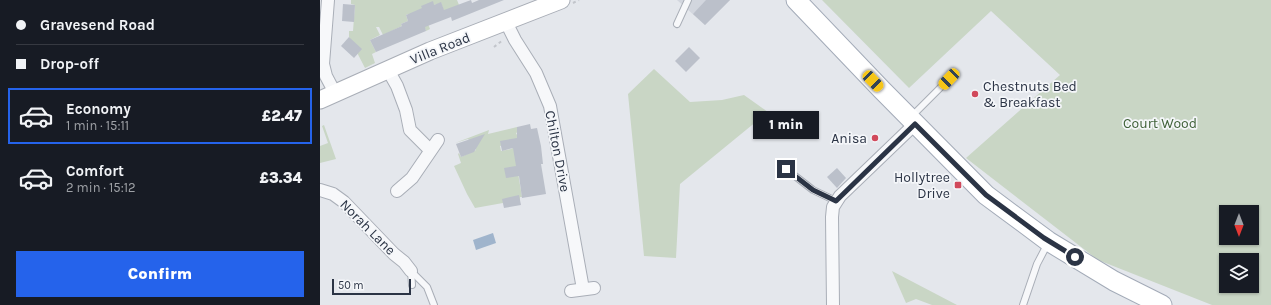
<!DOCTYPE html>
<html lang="en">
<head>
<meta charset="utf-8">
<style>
  body { margin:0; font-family:Karla,sans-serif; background:#242831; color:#f1f3f6; height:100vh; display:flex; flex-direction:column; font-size:15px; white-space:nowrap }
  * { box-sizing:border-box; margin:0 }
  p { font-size:13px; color:#9ea1a6 }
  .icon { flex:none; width:22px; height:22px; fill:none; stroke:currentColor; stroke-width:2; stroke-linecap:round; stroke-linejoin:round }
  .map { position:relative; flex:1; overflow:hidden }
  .panel { display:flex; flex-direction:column; background:#171b24; width:320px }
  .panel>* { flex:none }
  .guide { display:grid; align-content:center; height:88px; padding:0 16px; background:#171b24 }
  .needle { width:26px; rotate:180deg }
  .controls { position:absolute; left:899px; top:205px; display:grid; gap:8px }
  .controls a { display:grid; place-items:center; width:40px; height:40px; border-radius:0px; background:#171b24; box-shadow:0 1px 3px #0004; font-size:20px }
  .scale { position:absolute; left:12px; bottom:10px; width:79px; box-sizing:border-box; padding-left:4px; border:2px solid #2b3445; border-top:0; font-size:11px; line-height:14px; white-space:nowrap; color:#2b3445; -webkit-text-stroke:3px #f4f6f9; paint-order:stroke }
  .end { position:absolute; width:18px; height:18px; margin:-9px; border:5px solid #2b3445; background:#fff; box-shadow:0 0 0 2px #fff }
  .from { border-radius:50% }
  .bubble { position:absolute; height:28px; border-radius:0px; background:#171b24; box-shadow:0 1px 3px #0004; font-size:13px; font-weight:800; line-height:28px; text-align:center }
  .car { position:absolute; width:12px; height:24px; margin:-12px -6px; border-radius:5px; box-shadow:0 0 3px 1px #0007; background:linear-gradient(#f5c518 24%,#345 0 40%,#f5c518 0 76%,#345 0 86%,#f5c518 0) }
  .guide b { display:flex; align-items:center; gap:14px; height:38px; font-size:15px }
  .guide b+b { border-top:1px solid #363941 }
  .guide i { width:10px; height:10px; background:#f1f3f6 }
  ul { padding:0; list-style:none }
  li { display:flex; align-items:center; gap:12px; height:56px; margin:0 8px 6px; padding:0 8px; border:2px solid transparent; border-radius:0px }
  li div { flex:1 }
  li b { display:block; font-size:15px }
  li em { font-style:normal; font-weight:800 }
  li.selected { border-color:#2563eb }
  li>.icon { width:36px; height:36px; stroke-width:1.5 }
  .action { display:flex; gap:8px; margin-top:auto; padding:8px 16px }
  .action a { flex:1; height:46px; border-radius:0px; background:#2563eb; color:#fff; font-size:16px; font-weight:800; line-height:46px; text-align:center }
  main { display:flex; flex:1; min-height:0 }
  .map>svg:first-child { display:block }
</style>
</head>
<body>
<main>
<section class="panel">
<div class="guide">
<b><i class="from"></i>Gravesend Road</b>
<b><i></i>Drop-off</b>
</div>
<ul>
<li class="selected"><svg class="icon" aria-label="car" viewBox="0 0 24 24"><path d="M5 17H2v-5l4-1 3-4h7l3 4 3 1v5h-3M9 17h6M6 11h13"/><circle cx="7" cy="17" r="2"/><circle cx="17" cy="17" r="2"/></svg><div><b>Economy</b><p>1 min · 15:11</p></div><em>£2.47</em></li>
<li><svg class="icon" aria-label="car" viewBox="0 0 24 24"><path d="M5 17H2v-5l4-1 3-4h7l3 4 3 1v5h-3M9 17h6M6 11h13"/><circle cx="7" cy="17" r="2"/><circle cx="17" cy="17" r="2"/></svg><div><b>Comfort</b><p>2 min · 15:12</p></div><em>£3.34</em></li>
</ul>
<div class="action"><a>Confirm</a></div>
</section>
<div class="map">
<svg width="951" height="305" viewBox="0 0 951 305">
  <rect width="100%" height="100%" fill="#e4e7ec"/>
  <path fill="#d2d6de" d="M357,0h53l-25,25z"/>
  <g fill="#c9d6c5" fill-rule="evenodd">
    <path d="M31,0h106l2,5 -13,12 -5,-14 -7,2 -6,19 2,5 -4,2 -4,-12 -11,3 -3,-8 -2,1 2,6 -7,3 1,2 -19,9 -4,-8h-3l4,8 -10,5 6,12 -4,2 3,9 -10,5 -16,-31v-6h4l2,-26 -4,-1z"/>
    <path d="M502,0h449v305h-59l-114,-45 -132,-102 94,-83 -69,-64 -82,77zM906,212h26v26h-26zM906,260h26v26h-26z"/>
    <path d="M334,69l36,33 32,-2 22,-5 24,17 -88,72 -4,74 -32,-2 -16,-162z"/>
    <path d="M4,125l12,34 -16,4v-17l8,-3 -6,-17z"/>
    <path d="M197,127l1,5 -2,1 1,2h2l1,5 -9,-1 1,4 -12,3 1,5 10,-2 6,-4 1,28 4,24h-2v3l-45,8 -8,-14 -13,-28 7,-3 -3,-9 1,-1 2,4 15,-7 -2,-5 -6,-6 -13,4 34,-13 -1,4z"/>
    <path d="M572,271l65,34h-25l-16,-6 -10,4z"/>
  </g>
  <path fill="#9fb4cc" d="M173,233l3,10 -20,7 -3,-10z"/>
  <g fill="#bbc0ca">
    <path d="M151,0l1,3 7,-3h25l-52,21 -1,-4 -26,10 1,4 -50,21 -6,-12 32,-14 -1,-2 7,-3 -2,-6 16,-7 -1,-2 12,-5 1,4 7,-3 3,8z"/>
    <path d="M386,0h24l-25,25 -12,-11z"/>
    <path d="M23,4l12,1 -1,17 -12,-1z"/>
    <path d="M29,37l13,12 -8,9 -13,-12z"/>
    <path d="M369,47l11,11 -14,14 -11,-11z"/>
    <path d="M210,124l1,5 6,-1 4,18 2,18h-2l5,30 -24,4 -3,-22 -13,2 -2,-10 12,-2 -3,-18 -11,3 -2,-10 17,-3v-11z"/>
    <path d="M165,134l-11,18 -13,5 -5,-13z"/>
    <path d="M517,168l9,10 -9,10 -10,-11z"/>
    <path d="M199,195l2,10 -17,3 -2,-9z"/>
  </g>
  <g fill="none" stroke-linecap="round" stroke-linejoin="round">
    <defs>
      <g id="lane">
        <path d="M357,24l11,-24"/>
        <path d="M592,116l37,-37"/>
        <path d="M466,169l27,21 23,11"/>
        <path d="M91,271l16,16 7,18"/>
        <path d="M91,271l1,14"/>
        <path d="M703,305l14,-41 11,-21"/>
      </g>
      <g id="street">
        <path d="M8,0l-5,64 3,12 9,17"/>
        <path d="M186,22l9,18 21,33 14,33 33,183"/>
        <path d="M68,70l9,16 9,24 4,20 20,20"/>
        <path d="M0,190l13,4 11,8 50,52 10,8 7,9"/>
        <path d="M77,191l15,-13 26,-38"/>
        <path d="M251,291l23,-3"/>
        <path d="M513,305l-1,-88 1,-10 7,-11 75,-72"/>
      </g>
      <path id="secondary" d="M0,100l110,-49 131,-51"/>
      <path id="primary" d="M476,0l86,90 104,105 62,46 66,40 48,24"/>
    </defs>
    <use href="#lane" stroke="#a9aeb7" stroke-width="8"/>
    <use href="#street" stroke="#a9aeb7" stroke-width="14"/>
    <use href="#secondary" stroke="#a9aeb7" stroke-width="19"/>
    <use href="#primary" stroke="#a3abb8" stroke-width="21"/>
    <g stroke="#c2c5cb" stroke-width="2" stroke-dasharray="3 3" stroke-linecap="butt">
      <path d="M253,3l6,-3"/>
      <path d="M174,47l9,-7"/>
    </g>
    <use href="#lane" stroke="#f7f8fa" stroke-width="6"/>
    <use href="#street" stroke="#f7f8fa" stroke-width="12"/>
    <use href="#secondary" stroke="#fff" stroke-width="17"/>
    <use href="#primary" stroke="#fff" stroke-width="19"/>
  </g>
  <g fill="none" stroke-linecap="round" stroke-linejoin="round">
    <path stroke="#2b3445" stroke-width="5" d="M466,169l27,21 23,11 79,-77 71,71 58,43 31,19"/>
  </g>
  <g fill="#d1495b" stroke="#f4f6f9" stroke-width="1.5">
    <circle cx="655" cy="94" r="4"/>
    <circle cx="555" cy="138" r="4"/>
    <rect x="634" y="181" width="8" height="8" rx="2"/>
  </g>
  <g text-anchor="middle" stroke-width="3.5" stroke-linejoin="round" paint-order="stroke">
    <g font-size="14" fill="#2b3445" stroke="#f4f6f9">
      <text transform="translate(120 48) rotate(-22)" y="5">Villa Road</text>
      <text transform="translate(238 151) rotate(79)" y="5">Chilton Drive</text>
      <text transform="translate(48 227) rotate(45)" y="5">Norah Lane</text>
    </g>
    <g font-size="14" fill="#2b3445" stroke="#f4f6f9" text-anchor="end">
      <text x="663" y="91" text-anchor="start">Chestnuts Bed<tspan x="663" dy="16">&amp; Breakfast</tspan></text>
      <text x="547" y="143">Anisa</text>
      <text x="630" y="182">Hollytree<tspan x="630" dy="16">Drive</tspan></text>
    </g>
    <g font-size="14" fill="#3f6138" stroke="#f4f6f9">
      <text x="840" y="128">Court Wood</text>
    </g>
  </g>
</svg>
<div class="controls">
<a><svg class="needle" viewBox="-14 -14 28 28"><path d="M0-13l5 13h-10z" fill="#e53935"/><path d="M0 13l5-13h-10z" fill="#9ea1a6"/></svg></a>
<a><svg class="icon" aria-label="layers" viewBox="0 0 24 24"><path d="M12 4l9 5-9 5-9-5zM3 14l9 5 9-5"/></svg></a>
</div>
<div class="scale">50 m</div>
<i class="end from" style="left:755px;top:257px"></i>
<i class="end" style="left:466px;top:169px"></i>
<div class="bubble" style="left:433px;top:111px;width:66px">1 min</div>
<i class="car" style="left:629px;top:79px;rotate:224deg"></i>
<i class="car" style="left:553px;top:81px;rotate:136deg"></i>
</div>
</main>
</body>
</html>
